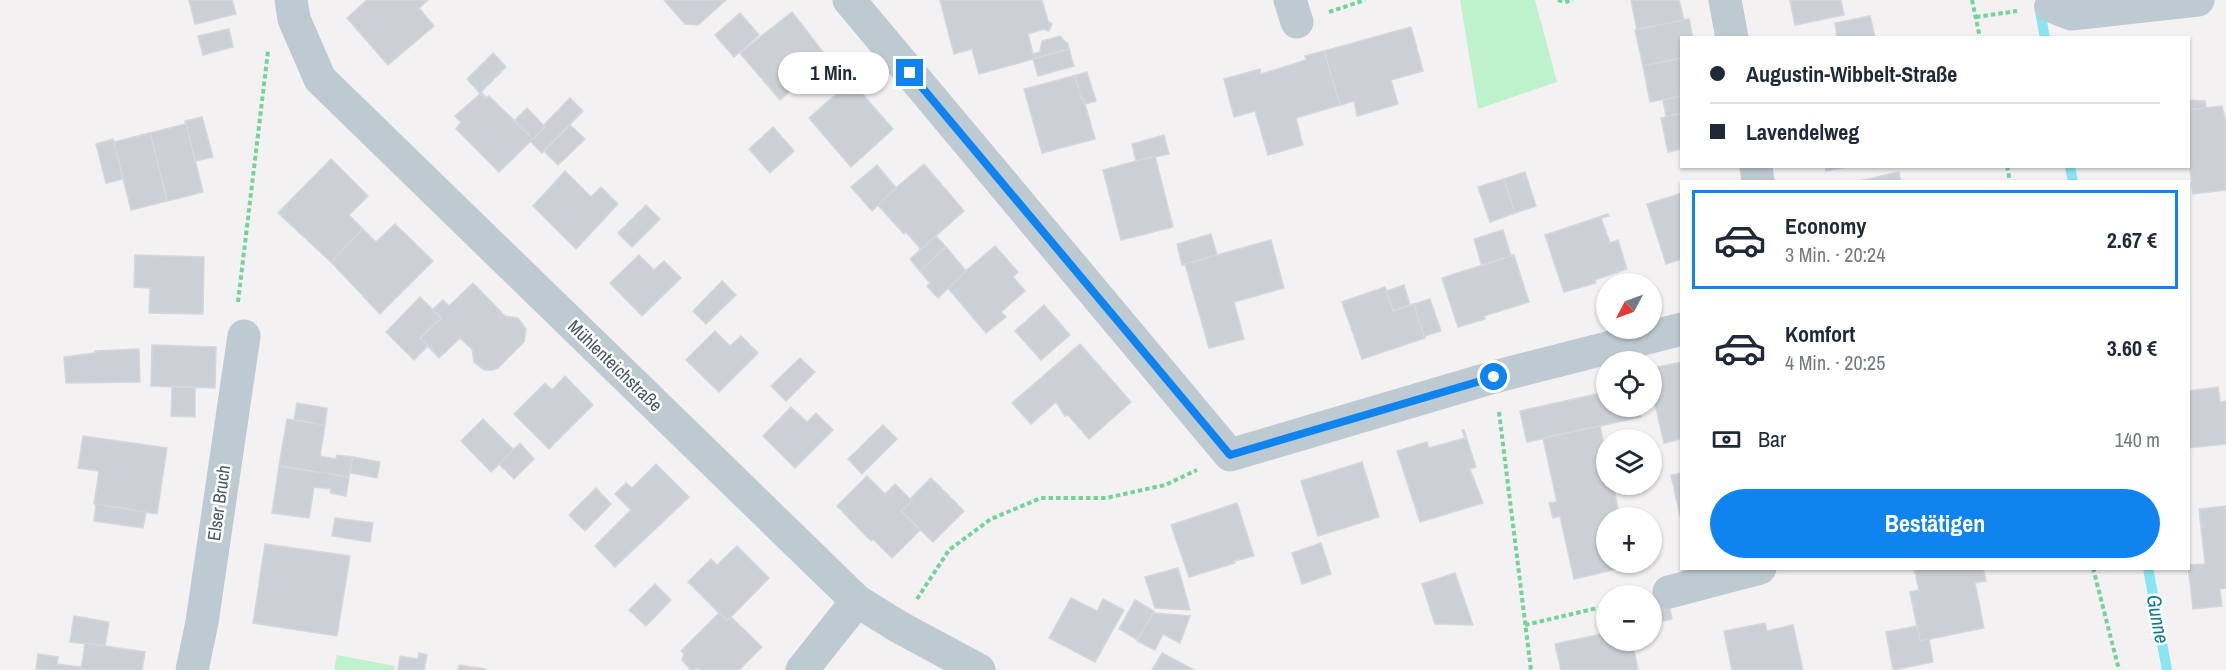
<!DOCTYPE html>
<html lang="de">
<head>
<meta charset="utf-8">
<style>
  body { margin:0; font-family:"Archivo Narrow",sans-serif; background:#f2f2f3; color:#1f2937; height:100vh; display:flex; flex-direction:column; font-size:22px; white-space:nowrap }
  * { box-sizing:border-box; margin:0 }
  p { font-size:20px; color:#747a83 }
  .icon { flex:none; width:33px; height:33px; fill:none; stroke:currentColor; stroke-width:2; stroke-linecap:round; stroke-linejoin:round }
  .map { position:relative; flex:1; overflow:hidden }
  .details { position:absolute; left:1680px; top:180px; width:510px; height:390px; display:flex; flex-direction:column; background:#fff; border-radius:0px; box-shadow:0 2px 4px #0004 }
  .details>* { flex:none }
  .banner { position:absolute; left:1680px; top:36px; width:510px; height:132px; border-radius:0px; box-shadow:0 2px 4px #0004; display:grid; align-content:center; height:132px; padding:0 30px; background:#fff }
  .needle { width:39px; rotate:229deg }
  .tools { position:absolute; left:1596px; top:273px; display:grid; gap:12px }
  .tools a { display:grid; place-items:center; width:66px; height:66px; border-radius:50%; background:#fff; box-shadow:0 2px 4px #0004; font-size:30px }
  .end { position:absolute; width:27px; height:27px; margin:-14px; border:8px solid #0f84ef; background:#fff; box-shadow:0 0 0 3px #fff }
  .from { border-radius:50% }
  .bubble { position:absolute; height:42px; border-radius:21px; background:#fff; box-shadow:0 2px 4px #0004; font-size:20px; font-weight:700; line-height:42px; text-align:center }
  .banner b { display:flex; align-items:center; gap:21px; height:57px; font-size:22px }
  .banner b+b { border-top:2px solid #e0e1e3 }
  .banner i { width:15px; height:15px; background:#1f2937 }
  ul { padding:10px 0 0; list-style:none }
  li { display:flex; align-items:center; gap:18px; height:99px; margin:0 12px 9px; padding:0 18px; border:3px solid transparent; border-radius:0px }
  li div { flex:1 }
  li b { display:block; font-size:22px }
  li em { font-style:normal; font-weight:700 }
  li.current { border-color:#0f84ef }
  li>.icon { width:54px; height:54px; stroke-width:1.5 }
  .pay { display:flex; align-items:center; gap:15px; height:66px; padding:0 30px; font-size:22px }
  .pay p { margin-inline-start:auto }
  .cta { display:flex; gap:12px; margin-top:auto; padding:12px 30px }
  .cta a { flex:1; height:69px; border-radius:36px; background:#0f84ef; color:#fff; font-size:24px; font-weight:700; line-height:69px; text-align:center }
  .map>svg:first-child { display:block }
</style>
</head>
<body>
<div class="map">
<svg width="2226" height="670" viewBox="0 0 2226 670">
  <rect width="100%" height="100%" fill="#f3f1f1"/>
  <g fill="#bef2cd">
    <path d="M1460,0h75l22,82 -79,27z"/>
    <path d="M337,655l58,11 -1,4h-60z"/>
  </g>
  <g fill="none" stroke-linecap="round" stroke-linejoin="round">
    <g stroke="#88e5f1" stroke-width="10">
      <path d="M2039,6l6,32"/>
      <path d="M2070,166l3,16"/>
      <path d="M2148,568l19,102"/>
    </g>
  </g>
  <g fill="#ccd0d6" stroke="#d4d7dc" stroke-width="1.5">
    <path d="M189,0h43l4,14 -41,10z"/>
    <path d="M367,0h61l-9,8 15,18 -46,39 -41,-47z"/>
    <path d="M664,0h62l-28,25 -13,-1z"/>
    <path d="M940,0h102l6,21 4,3 -3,7 -5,-2 -16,5 5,20 7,-2 2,-11 18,-5 8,8 1,5 -90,25 -7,-25 -18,5z"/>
    <path d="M1631,0h48l5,20 -47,10z"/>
    <path d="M1790,0h51l3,15 -49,10z"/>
    <path d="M792,12l34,44 3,-2 2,2 -51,44 -40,-47z"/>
    <path d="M740,13l19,22 -25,22 -19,-22z"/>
    <path d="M1870,16l5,21 -38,1 -2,-15z"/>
    <path d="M1689,19l4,19h-11v20l-39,8 -8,-36z"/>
    <path d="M1411,27l12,44 -32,9 7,24 -41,12 -3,-15 -14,4 -16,-54z"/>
    <path d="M229,29l4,18 -30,8 -5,-19z"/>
    <path d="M1069,49l5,17 -36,10 -5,-17z"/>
    <path d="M1324,51l16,54 -44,13 7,27 -35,10 -13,-44 -21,6 -10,-38 36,-10 1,5 45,-14 -1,-4z"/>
    <path d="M493,53l13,14 -25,25 6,6 -2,1 -18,-20z"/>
    <path d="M1682,58v38l-32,6 -7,-36z"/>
    <path d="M1087,72l9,29 -11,3 -2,-6h-2l-6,-20 2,-1v-2z"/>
    <path d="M1077,75v2l-2,1 6,20h2l2,6 10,35 -53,14 -18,-64z"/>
    <path d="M851,81l42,48 -42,38 -42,-49z"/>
    <path d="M480,94l5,5 4,-3 44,43 -34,33 -43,-43 5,-7 -6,-6z"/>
    <path d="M1682,96v17l-16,3 -3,-16z"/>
    <path d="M570,98l13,13 -41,42 -12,-12 15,-14 -1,-2z"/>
    <path d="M2188,100l17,1 1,7 -18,2z"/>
    <path d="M2222,106l4,16v68l-33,4 -5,-39v-45z"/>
    <path d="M527,108l18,19 -12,12 -19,-18z"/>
    <path d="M1682,113v36l-14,3 -7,-34z"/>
    <path d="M202,117l11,40 -18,4 -10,-40z"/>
    <path d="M186,124l17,68 -36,9 -17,-68z"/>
    <path d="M570,125l15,14 -27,26 -14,-14z"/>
    <path d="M773,127l21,24 -24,22 -21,-24z"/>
    <path d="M150,133l17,68 -36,9 -17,-68z"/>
    <path d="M1164,135l5,19 -33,7 -4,-17z"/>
    <path d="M113,139l10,40 -17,4 -10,-39z"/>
    <path d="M1155,156l18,71 -52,13 -18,-70z"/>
    <path d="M331,159l37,37 -19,19 14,14 -32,33 -53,-49z"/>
    <path d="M924,164l40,47 -45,40 1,-3 -14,-16 -2,2 -27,-30z"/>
    <path d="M877,165l19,23 -24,23 -21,-24z"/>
    <path d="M1825,166h24l-23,5z"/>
    <path d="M565,171l26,26 10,-10 17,17 -42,45 -43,-43z"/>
    <path d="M1525,172l11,34 -21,7 -11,-34z"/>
    <path d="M1899,172l2,10h-46z"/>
    <path d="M1504,179l11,34 -25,9 -12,-35z"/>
    <path d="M1682,193v66l-16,5 -19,-60z"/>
    <path d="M646,205l14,14 -28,28 -14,-14z"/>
    <path d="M1608,214l1,2 -8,2 9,25 8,-3 9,29 -32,11 1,3 -32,9 -19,-57z"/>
    <path d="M395,224l38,37 -53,53 -49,-52 32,-33 13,13z"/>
    <path d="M1503,230l8,26 -29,10 -8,-27z"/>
    <path d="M1211,234l6,21 -35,10 -5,-21z"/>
    <path d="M936,236l10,11 -26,24 -10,-12z"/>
    <path d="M1271,240l13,48 -50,14 10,37 -35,9 -24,-84z"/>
    <path d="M995,246l23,26 -5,5 12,14 -24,21 5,5 -20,16 -39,-46z"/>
    <path d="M946,247l20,24 -28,27 -11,-12 3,-3 -10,-12z"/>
    <path d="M135,255l69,2 -1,57 -54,-1 1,-25 -16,-1z"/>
    <path d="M639,255l15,15 10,-9 17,17 -39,38 -32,-33z"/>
    <path d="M1514,255l15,47 -45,14 1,3 -27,8 -16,-49z"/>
    <path d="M722,281l14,14 -30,29 -13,-13z"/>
    <path d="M473,283l32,33 13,2 8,11 -2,13 -26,26 -6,2h-8l-10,-8 -2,-13 -12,-11 -21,20 -19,-20 21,-20 -9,-8 11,-10 6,6z"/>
    <path d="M1404,285l6,20 -17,6 -6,-20z"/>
    <path d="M1385,287l8,24 21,-7 11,34 -63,21 -20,-57z"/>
    <path d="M420,297l21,21 -21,20 8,8 -14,14 -28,-28z"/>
    <path d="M1430,299l11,32 -17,5 -10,-32z"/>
    <path d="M1044,305l26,30 -29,25 -26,-29z"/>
    <path d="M715,331l15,15 11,-10 17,17 -39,39 -33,-32z"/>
    <path d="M1080,344l51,58 -42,37 -21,-24 -3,1 -9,-14 -25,22 -19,-21z"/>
    <path d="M152,345l64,2 -1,41 -64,-2z"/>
    <path d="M139,349l1,33 -74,1 -2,-26 31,-4v-2z"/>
    <path d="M800,358l15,14 -29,29 -15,-15z"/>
    <path d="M1682,362v77l-18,4 -10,-43 -2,-32z"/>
    <path d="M565,376l28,29 -44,44 -35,-35 31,-31 7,7z"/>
    <path d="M172,387h23v30l-24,-1z"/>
    <path d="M2218,387l2,15 6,-1v43l-38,4v-57z"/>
    <path d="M1606,392v14h33l2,11 -114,25 -7,-31z"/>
    <path d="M297,403l30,5 -2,17 -31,-5z"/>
    <path d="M791,407l16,15 9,-9 17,17 -38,38 -32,-32z"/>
    <path d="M287,419l38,6 -5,31 16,3 1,-4 16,2 -4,20 -70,-11z"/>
    <path d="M483,419l31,31 -23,22 -30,-31z"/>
    <path d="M883,425l14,14 -35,35 -14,-15z"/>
    <path d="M1600,426l6,30v28h7l7,34h-14v44h24v4l-56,13 -14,-63 -7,2 -4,-15 8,-1 -14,-64z"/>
    <path d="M1462,430h2l12,37 -6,2 13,34 -63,19 -23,-71 30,-9 2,6 36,-10z"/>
    <path d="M83,436l84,12 -10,66 -63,-10 5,-33 -21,-3z"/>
    <path d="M520,443l14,16 -20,20 -15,-15z"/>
    <path d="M353,457l27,5 -3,16 -27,-5z"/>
    <path d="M1362,462l17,55 -61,19 -17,-55z"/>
    <path d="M656,464l33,33 -74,70 -20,-21 36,-36 -16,-16 11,-11 6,5z"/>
    <path d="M279,466l70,11 -3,19 -16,-3 1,-4 -17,-2 -5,31 -37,-5z"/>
    <path d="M1682,473v51l-11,-49z"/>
    <path d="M867,476l18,18 10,-10 17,17 -11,10 19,19 -28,28 -19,-19 -2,2 -34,-35z"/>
    <path d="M931,478l33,33 -31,31 -32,-31 11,-10 -2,-2z"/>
    <path d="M596,488l15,16 -26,27 -16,-16z"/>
    <path d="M1237,503l17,53 -20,5 1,2 -46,14 -18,-52z"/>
    <path d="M96,504l50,8 -3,16 -49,-7z"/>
    <path d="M2226,506v82l-6,1 2,17 -29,3 -5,-44 17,-1 -6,-55z"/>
    <path d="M335,518l38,5 -3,19 -38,-6z"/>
    <path d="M1321,543l10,31 -29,10 -10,-31z"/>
    <path d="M265,544l85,12 -13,80 -84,-13z"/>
    <path d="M737,546l32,32 -42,43 -39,-39 23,-23 6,6z"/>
    <path d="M1178,568l12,42 -35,-2 -10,-31z"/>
    <path d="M1914,568h69l3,13 -11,2 9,45 -64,13 -10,-49 9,-2z"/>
    <path d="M1455,573l18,52 -38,-1 -13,-40z"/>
    <path d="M655,584l16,16 -25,26 -17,-16z"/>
    <path d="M1071,598l26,13 6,-12 21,11 -29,52 -46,-24z"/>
    <path d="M1135,600l19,11 -16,29 -19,-11z"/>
    <path d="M1668,600l4,19 -20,4v-19z"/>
    <path d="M719,613l8,8 4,-4 31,30 -23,23h-39l-2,-2 -7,2 -9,-10 2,-6 -3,-3z"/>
    <path d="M1153,613l37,3 -10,27 -17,-9 -8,16 -18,-9z"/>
    <path d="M74,616l35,6 -4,24 -35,-4z"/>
    <path d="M1765,623l2,8 26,-6 10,45h-71l-8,-39z"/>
    <path d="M1917,626l3,15 9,-2 4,23 -40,8 -7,-38z"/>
    <path d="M1606,633v7h26l6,30h-77l-6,-26z"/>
    <path d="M85,643l60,9 -3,18h-61z"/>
    <path d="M419,653l8,2 -3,15h-26l2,-14 18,3z"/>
    <path d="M1162,653l32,17h-42z"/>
    <path d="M38,654l20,3 -1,7 24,3v3l-45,-1z"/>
    <path d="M459,665l26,4v1h-27z"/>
  </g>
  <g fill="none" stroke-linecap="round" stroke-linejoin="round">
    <g stroke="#73d39b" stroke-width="4" stroke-dasharray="4.5 3" stroke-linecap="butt">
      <path d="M1558,0l7,2 8,-2"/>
      <path d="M1972,0l8,38"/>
      <path d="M1329,12l36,-12"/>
      <path d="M1976,17l41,-6"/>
      <path d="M2007,166l3,16"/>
      <path d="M238,302l30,-251"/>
      <path d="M1499,412l32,258"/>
      <path d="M2093,568l26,102"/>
      <path d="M917,599l32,-49 42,-31 50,-21h65l59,-13 32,-15"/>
      <path d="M1525,625l81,-19"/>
    </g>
    <g stroke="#becad1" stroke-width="33">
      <path d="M291,0l3,19 26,60 537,522 42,26 80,43"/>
      <path d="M849,0l381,455 264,-78 188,-48"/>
      <path d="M1290,0l7,22"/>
      <path d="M1725,0l7,38"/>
      <path d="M2051,6l20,8 127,-14"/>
      <path d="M1756,166l2,16"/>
      <path d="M1669,592l91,-24"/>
      <path d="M192,670l10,-48 42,-286"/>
      <path d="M802,670l55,-69"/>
    </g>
  </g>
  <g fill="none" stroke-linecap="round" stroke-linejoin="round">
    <path stroke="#0f84ef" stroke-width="8" d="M910,73l320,382 264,-78"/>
  </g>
  <g text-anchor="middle" stroke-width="5" stroke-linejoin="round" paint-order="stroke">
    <g font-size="18" fill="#475660" stroke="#fff">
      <text transform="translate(615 366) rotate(44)" y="6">Mühlenteichstraße</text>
      <text transform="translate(219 503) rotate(-82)" y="6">Elser Bruch</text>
    </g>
    <g font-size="20" font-style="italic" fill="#077c8d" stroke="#fff">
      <text transform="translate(2158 619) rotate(79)" y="7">Gunne</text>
    </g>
  </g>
</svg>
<div class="tools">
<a><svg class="needle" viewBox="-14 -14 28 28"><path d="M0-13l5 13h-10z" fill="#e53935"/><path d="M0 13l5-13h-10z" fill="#747a83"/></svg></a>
<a><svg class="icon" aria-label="locate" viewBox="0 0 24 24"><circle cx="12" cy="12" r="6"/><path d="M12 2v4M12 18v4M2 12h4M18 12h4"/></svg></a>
<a><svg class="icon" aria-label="layers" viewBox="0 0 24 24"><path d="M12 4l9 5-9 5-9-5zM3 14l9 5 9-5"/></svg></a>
<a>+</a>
<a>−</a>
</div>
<i class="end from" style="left:1494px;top:377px"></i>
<i class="end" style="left:910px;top:73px"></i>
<div class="bubble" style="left:778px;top:52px;width:111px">1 Min.</div>
<div class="banner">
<b><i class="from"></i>Augustin-Wibbelt-Straße</b>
<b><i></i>Lavendelweg</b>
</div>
<section class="details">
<ul>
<li class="current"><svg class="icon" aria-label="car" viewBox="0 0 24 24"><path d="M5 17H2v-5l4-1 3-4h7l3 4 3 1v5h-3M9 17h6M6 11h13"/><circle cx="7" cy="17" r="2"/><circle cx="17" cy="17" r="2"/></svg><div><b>Economy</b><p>3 Min. · 20:24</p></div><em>2.67 €</em></li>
<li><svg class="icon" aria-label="car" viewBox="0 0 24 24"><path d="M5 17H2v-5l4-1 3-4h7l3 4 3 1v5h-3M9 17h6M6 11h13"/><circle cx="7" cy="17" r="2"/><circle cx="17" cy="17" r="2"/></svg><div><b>Komfort</b><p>4 Min. · 20:25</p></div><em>3.60 €</em></li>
</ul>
<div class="pay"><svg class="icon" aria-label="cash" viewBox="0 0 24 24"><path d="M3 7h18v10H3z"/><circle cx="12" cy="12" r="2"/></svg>Bar<p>140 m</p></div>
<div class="cta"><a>Bestätigen</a></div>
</section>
</div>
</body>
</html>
